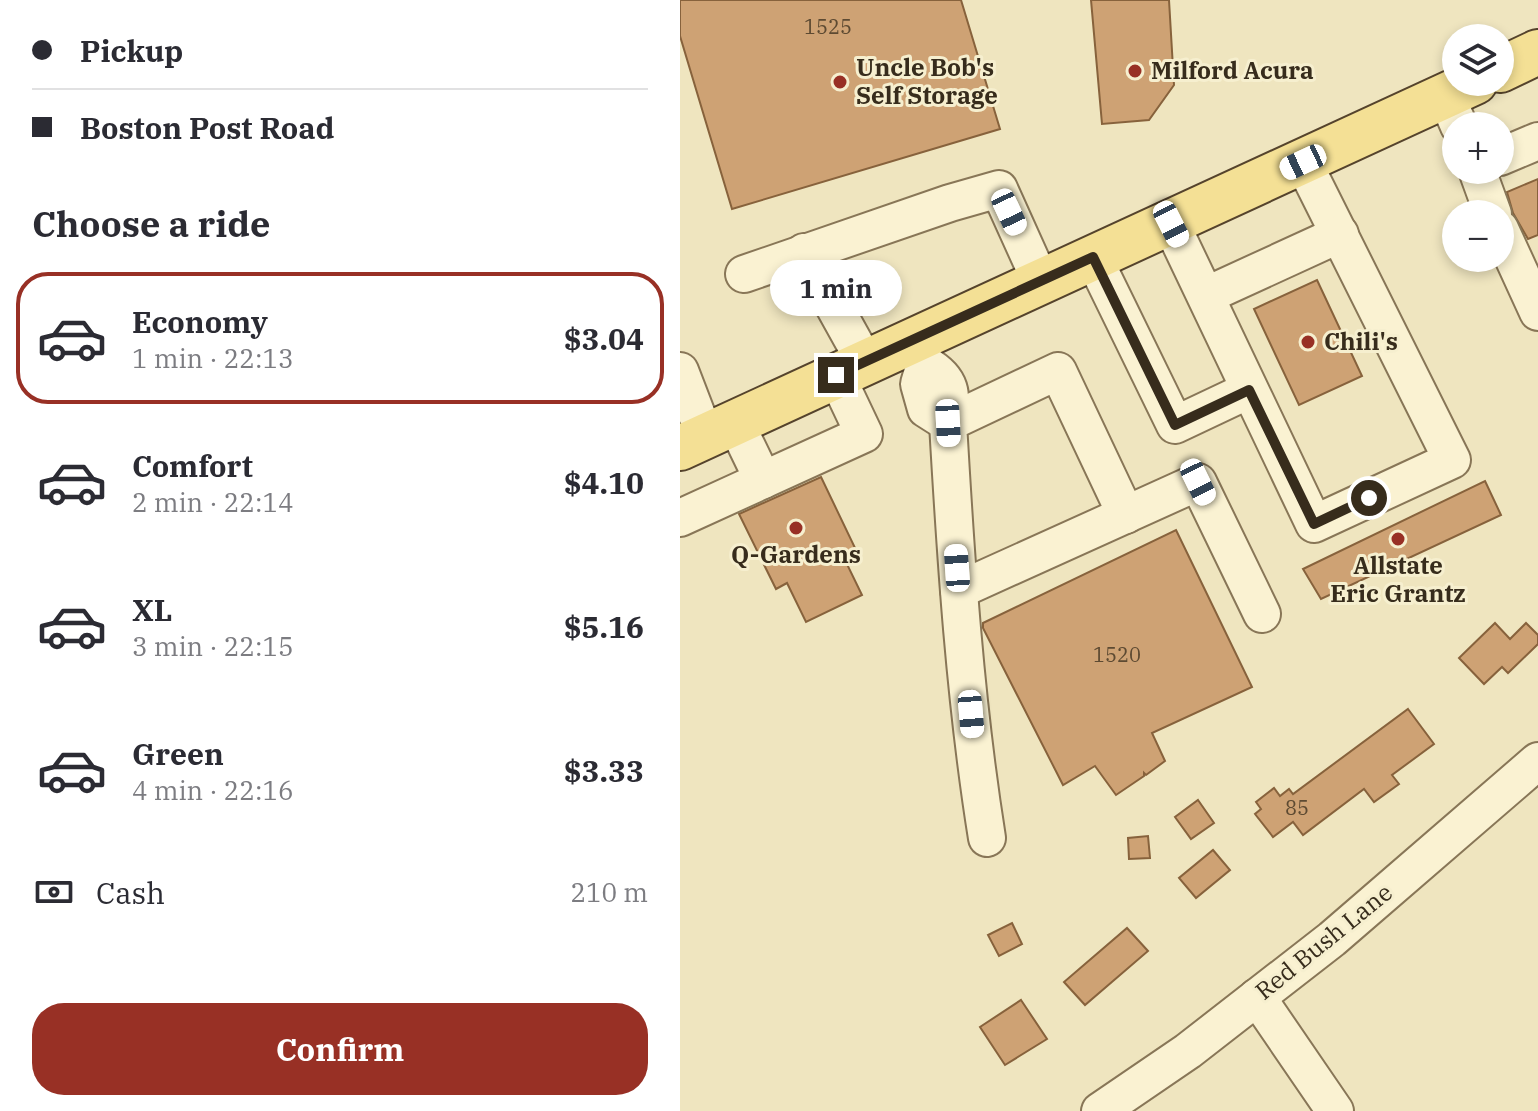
<!DOCTYPE html>
<html lang="en">
<head>
<meta charset="utf-8">
<style>
  body { margin:0; font-family:"IBM Plex Serif",serif; background:#f7f7f7; color:#2b2b33; height:100vh; display:flex; flex-direction:column; font-size:30px; white-space:nowrap }
  * { box-sizing:border-box; margin:0 }
  p { font-size:26px; color:#7c7c81 }
  .icon { flex:none; width:44px; height:44px; fill:none; stroke:currentColor; stroke-width:2; stroke-linecap:round; stroke-linejoin:round }
  .map { position:relative; flex:1; overflow:hidden }
  .details { display:flex; flex-direction:column; background:#fff; width:680px }
  .details>* { flex:none }
  .hud { display:grid; align-content:center; height:176px; padding:0 32px; background:#fff }
  .fabs { position:absolute; left:762px; top:24px; display:grid; gap:16px }
  .fabs a { display:grid; place-items:center; width:72px; height:72px; border-radius:50%; background:#fff; box-shadow:0 4px 12px #0003; font-size:40px }
  .end { position:absolute; width:36px; height:36px; margin:-18px; border:10px solid #372c1c; background:#fff; box-shadow:0 0 0 4px #fff }
  .from { border-radius:50% }
  .bubble { position:absolute; height:56px; border-radius:28px; background:#fff; box-shadow:0 4px 12px #0003; font-size:26px; font-weight:700; line-height:56px; text-align:center }
  .car { position:absolute; width:24px; height:48px; margin:-24px -12px; border-radius:10px; box-shadow:0 0 6px 2px #0007; background:linear-gradient(#fff 24%,#345 0 40%,#fff 0 76%,#345 0 86%,#fff 0) }
  .hud b { display:flex; align-items:center; gap:28px; height:76px; font-size:30px }
  .hud b+b { border-top:2px solid #e1e1e2 }
  .hud i { width:20px; height:20px; background:#2b2b33 }
  ul { padding:0; list-style:none }
  li { display:flex; align-items:center; gap:24px; height:132px; margin:0 16px 12px; padding:0 16px; border:4px solid transparent; border-radius:32px }
  li div { flex:1 }
  li b { display:block; font-size:30px }
  li em { font-style:normal; font-weight:700 }
  li.selected { border-color:#983025 }
  li>.icon { width:72px; height:72px; stroke-width:1.5 }
  h2 { padding:0 32px; font-size:36px; line-height:96px }
  .pay { display:flex; align-items:center; gap:20px; height:88px; padding:0 32px; font-size:30px }
  .pay p { margin-inline-start:auto }
  .cta { display:flex; gap:16px; margin-top:auto; padding:16px 32px }
  .cta a { flex:1; height:92px; border-radius:32px; background:#983025; color:#fff; font-size:32px; font-weight:700; line-height:92px; text-align:center }
  main { display:flex; flex:1; min-height:0 }
  .map>svg:first-child { display:block }
</style>
</head>
<body>
<main>
<section class="details">
<div class="hud">
<b><i class="from"></i>Pickup</b>
<b><i></i>Boston Post Road</b>
</div>
<h2>Choose a ride</h2>
<ul>
<li class="selected"><svg class="icon" aria-label="car" viewBox="0 0 24 24"><path d="M5 17H2v-5l4-1 3-4h7l3 4 3 1v5h-3M9 17h6M6 11h13"/><circle cx="7" cy="17" r="2"/><circle cx="17" cy="17" r="2"/></svg><div><b>Economy</b><p>1 min · 22:13</p></div><em>$3.04</em></li>
<li><svg class="icon" aria-label="car" viewBox="0 0 24 24"><path d="M5 17H2v-5l4-1 3-4h7l3 4 3 1v5h-3M9 17h6M6 11h13"/><circle cx="7" cy="17" r="2"/><circle cx="17" cy="17" r="2"/></svg><div><b>Comfort</b><p>2 min · 22:14</p></div><em>$4.10</em></li>
<li><svg class="icon" aria-label="car" viewBox="0 0 24 24"><path d="M5 17H2v-5l4-1 3-4h7l3 4 3 1v5h-3M9 17h6M6 11h13"/><circle cx="7" cy="17" r="2"/><circle cx="17" cy="17" r="2"/></svg><div><b>XL</b><p>3 min · 22:15</p></div><em>$5.16</em></li>
<li><svg class="icon" aria-label="car" viewBox="0 0 24 24"><path d="M5 17H2v-5l4-1 3-4h7l3 4 3 1v5h-3M9 17h6M6 11h13"/><circle cx="7" cy="17" r="2"/><circle cx="17" cy="17" r="2"/></svg><div><b>Green</b><p>4 min · 22:16</p></div><em>$3.33</em></li>
</ul>
<div class="pay"><svg class="icon" aria-label="cash" viewBox="0 0 24 24"><path d="M3 7h18v10H3z"/><circle cx="12" cy="12" r="2"/></svg>Cash<p>210 m</p></div>
<div class="cta"><a>Confirm</a></div>
</section>
<div class="map">
<svg width="858" height="1111" viewBox="0 0 858 1111">
  <rect width="100%" height="100%" fill="#efe5bf"/>
  <g fill="#cea274" stroke="#87623c" stroke-width="2">
    <path d="M0,0h281l39,129 -268,80 -52,-173z"/>
    <path d="M411,0h78l5,85 -25,35 -47,4z"/>
    <path d="M858,179v56l-10,4 -15,-26 -6,-21z"/>
    <path d="M637,280l45,96 -63,29 -45,-96z"/>
    <path d="M141,477l35,73 -13,6 19,39 -56,27 -19,-39 -11,6 -37,-75z"/>
    <path d="M805,481l16,34 -180,84 -18,-30z"/>
    <path d="M496,530l76,157 -100,46 13,28 -19,14 -2,-2v3l-28,19 -21,-29 -32,19 -80,-157v-5z"/>
    <path d="M815,623l15,16 16,-16 12,12v9l-30,29 -6,-6 -18,17 -25,-26z"/>
    <path d="M728,709l26,35 -42,31 7,9 -25,18 -10,-13 -61,46 -10,-13 -20,15 -18,-23 6,-5 -5,-7 18,-14 6,8 9,-7 4,5z"/>
    <path d="M518,800l16,23 -23,16 -16,-22z"/>
    <path d="M468,836l2,22 -21,1 -1,-21z"/>
    <path d="M533,850l17,20 -34,28 -17,-20z"/>
    <path d="M332,923l10,21 -23,12 -11,-21z"/>
    <path d="M447,928l21,23 -63,54 -21,-23z"/>
    <path d="M341,1000l26,39 -42,26 -25,-38z"/>
  </g>
  <g fill="none" stroke-linecap="round" stroke-linejoin="round">
    <defs>
      <g id="minor">
        <path d="M766,96l13,30"/>
        <path d="M820,157l38,-16"/>
        <path d="M797,170l16,44"/>
        <path d="M491,224l143,300 138,-64 -149,-298"/>
        <path d="M820,229l38,83"/>
        <path d="M124,252l61,110"/>
        <path d="M413,257l82,168 74,-35"/>
        <path d="M64,274l206,-71 49,-14 41,91"/>
        <path d="M527,295l133,-61"/>
        <path d="M235,339l10,25 -6,20 7,25 22,14c5,-29 4,-44 -23,-59"/>
        <path d="M0,371l25,65"/>
        <path d="M55,422l28,58"/>
        <path d="M0,518l184,-84 -28,-59"/>
        <path d="M279,590l239,-108 64,132"/>
        <path d="M307,838c-22,-137 -31,-276 -39,-415l110,-52 68,144"/>
        <path d="M577,997l78,114"/>
        <path d="M420,1111l88,-60 144,-112 206,-178"/>
      </g>
      <g id="major">
        <path d="M820,70l38,-18"/>
        <path d="M0,448l795,-366"/>
      </g>
    </defs>
    <use href="#minor" stroke="#887657" stroke-width="40"/>
    <use href="#major" stroke="#55432c" stroke-width="48"/>
    <use href="#minor" stroke="#faf2d2" stroke-width="36"/>
    <use href="#major" stroke="#f4e095" stroke-width="44"/>
  </g>
  <g fill="none" stroke-linecap="round" stroke-linejoin="round">
    <path stroke="#372c1c" stroke-width="10" d="M156,375l257,-118 82,168 74,-35 65,134 55,-26"/>
  </g>
  <g fill="#983025" stroke="#f6efcf" stroke-width="3">
    <circle cx="455" cy="71" r="8"/>
    <circle cx="160" cy="82" r="8"/>
    <circle cx="628" cy="342" r="8"/>
    <circle cx="116" cy="528" r="8"/>
    <circle cx="718" cy="539" r="8"/>
  </g>
  <g text-anchor="middle" stroke-width="6" stroke-linejoin="round" paint-order="stroke">
    <g font-size="20" fill="#5d4a32">
      <text x="148" y="34">1525</text>
      <text x="437" y="662">1520</text>
      <text x="617" y="815">85</text>
    </g>
    <g font-size="24" font-weight="bold" fill="#372c1c" stroke="#f6efcf" text-anchor="start">
      <text x="176" y="76">Uncle Bob's<tspan x="176" dy="28">Self Storage</tspan></text>
      <text x="471" y="79">Milford Acura</text>
      <text x="644" y="350">Chili's</text>
      <text x="116" y="563" text-anchor="middle">Q-Gardens</text>
      <text x="718" y="574" text-anchor="middle">Allstate<tspan x="718" dy="28">Eric Grantz</tspan></text>
    </g>
    <g font-size="24" fill="#372c1c" stroke="#f6efcf">
      <text transform="translate(644 942) rotate(-39)" y="8">Red Bush Lane</text>
    </g>
  </g>
</svg>
<div class="fabs">
<a><svg class="icon" aria-label="layers" viewBox="0 0 24 24"><path d="M12 4l9 5-9 5-9-5zM3 14l9 5 9-5"/></svg></a>
<a>+</a>
<a>−</a>
</div>
<i class="end from" style="left:689px;top:498px"></i>
<i class="end" style="left:156px;top:375px"></i>
<div class="bubble" style="left:90px;top:260px;width:132px">1 min</div>
<i class="car" style="left:623px;top:162px;rotate:245deg"></i>
<i class="car" style="left:329px;top:212px;rotate:155deg"></i>
<i class="car" style="left:491px;top:224px;rotate:153deg"></i>
<i class="car" style="left:268px;top:423px;rotate:177deg"></i>
<i class="car" style="left:518px;top:482px;rotate:154deg"></i>
<i class="car" style="left:277px;top:568px;rotate:356deg"></i>
<i class="car" style="left:291px;top:714px;rotate:175deg"></i>
</div>
</main>
</body>
</html>
